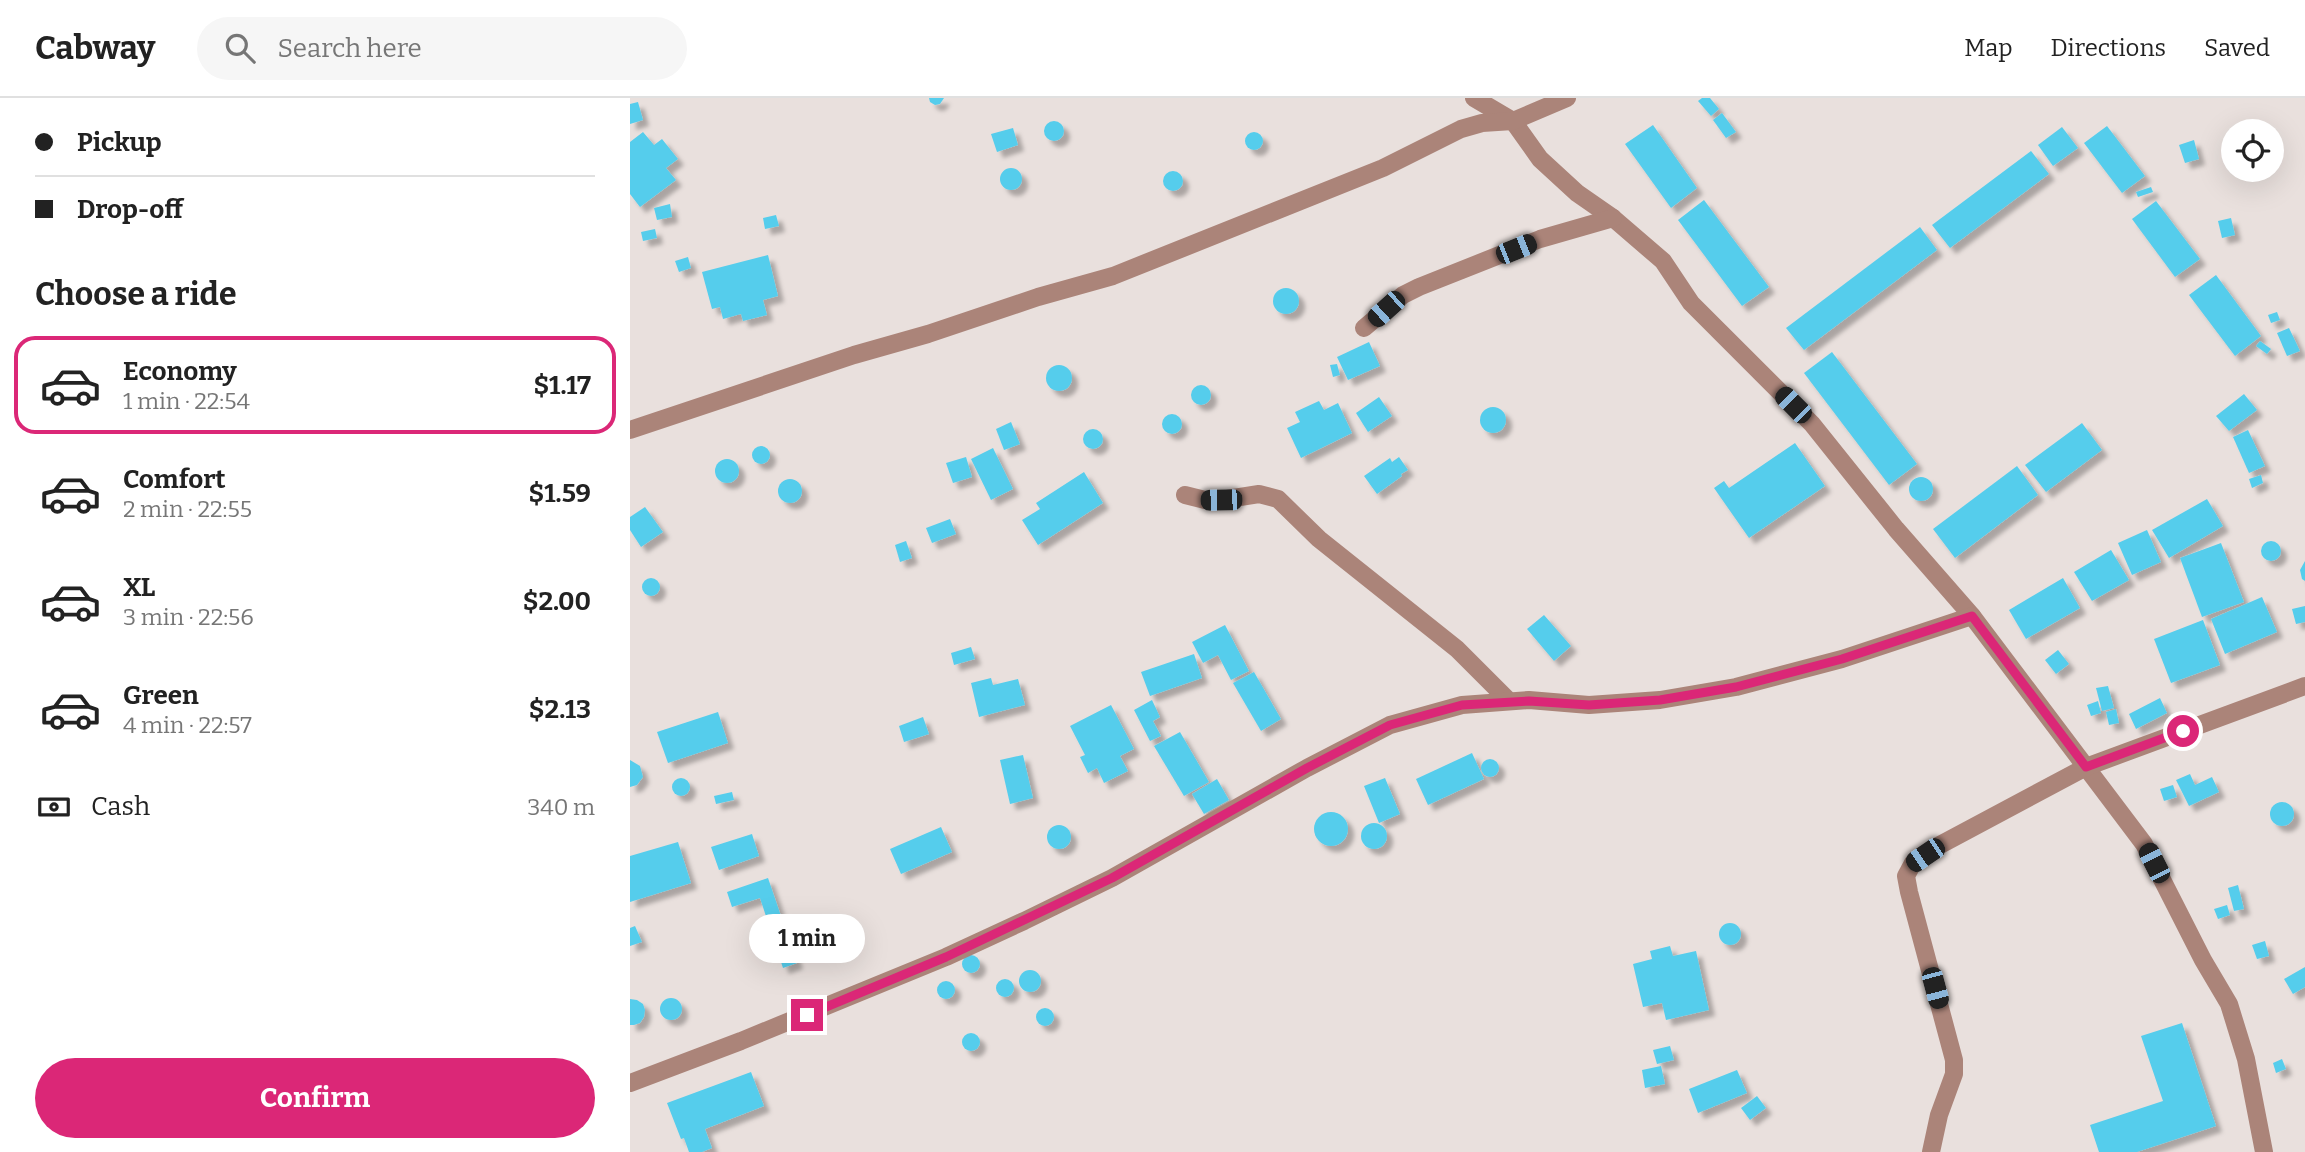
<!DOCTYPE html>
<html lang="en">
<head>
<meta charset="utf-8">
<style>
  body { margin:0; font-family:Bitter,serif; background:#f6f6f6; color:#222; height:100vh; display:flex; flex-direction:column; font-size:26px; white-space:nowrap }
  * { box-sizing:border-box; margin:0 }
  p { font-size:23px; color:#767676 }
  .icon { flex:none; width:38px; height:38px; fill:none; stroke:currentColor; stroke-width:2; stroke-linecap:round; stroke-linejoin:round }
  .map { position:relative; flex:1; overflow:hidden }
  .panel { display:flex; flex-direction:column; background:#fff; width:630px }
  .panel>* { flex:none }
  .top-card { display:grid; align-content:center; height:154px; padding:0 35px; background:#fff }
  .buttons { position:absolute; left:1591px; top:21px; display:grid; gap:14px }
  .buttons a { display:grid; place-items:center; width:63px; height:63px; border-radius:50%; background:#fff; box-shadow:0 7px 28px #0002; font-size:35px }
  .end { position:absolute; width:32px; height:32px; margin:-16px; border:9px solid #db2777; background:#fff; box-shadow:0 0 0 4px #fff }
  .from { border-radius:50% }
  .bubble { position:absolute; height:49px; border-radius:24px; background:#fff; box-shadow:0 7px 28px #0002; font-size:23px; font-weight:700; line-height:49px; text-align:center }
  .car { position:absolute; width:21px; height:42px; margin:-21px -10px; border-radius:9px; box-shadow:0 0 5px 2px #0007; background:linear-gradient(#222 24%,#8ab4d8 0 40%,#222 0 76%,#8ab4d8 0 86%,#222 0) }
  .top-card b { display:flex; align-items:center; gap:24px; height:66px; font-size:26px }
  .top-card b+b { border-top:2px solid #e0e0e0 }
  .top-card i { width:18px; height:18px; background:#222 }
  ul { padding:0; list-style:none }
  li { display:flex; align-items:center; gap:21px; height:98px; margin:0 14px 10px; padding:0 21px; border:4px solid transparent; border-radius:21px }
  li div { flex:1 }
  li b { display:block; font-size:26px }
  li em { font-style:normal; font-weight:700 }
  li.active { border-color:#db2777 }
  li>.icon { width:63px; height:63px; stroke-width:1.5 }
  h2 { padding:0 35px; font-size:32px; line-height:84px }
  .pay { display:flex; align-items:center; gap:18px; height:77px; padding:0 35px; font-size:26px }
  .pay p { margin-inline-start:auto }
  .button { display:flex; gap:14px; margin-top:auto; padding:14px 35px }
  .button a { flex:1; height:80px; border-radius:42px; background:#db2777; color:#fff; font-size:28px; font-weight:700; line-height:80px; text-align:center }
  header { display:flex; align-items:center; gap:42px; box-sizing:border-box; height:98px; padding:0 35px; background:#fff; border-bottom:2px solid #e0e0e0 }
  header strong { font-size:33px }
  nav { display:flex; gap:38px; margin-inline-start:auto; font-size:24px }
  .search { width:490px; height:63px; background:#f6f6f6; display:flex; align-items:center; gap:18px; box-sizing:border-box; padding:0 24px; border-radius:38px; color:#767676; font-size:26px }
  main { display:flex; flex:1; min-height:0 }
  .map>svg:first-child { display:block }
</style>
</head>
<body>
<header>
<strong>Cabway</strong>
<div class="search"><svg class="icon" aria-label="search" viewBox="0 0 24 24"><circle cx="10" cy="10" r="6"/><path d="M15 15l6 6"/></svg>Search here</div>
<nav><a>Map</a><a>Directions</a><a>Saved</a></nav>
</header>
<main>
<section class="panel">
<div class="top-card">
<b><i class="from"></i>Pickup</b>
<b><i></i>Drop-off</b>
</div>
<h2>Choose a ride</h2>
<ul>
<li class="active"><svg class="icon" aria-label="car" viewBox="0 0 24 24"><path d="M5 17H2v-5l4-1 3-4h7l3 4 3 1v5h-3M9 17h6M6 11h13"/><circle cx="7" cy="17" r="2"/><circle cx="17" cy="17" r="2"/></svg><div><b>Economy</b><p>1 min · 22:54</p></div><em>$1.17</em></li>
<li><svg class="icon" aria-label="car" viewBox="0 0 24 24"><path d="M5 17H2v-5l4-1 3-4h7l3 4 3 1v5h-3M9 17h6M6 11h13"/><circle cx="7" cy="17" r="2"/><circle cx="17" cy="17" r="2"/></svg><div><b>Comfort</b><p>2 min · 22:55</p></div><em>$1.59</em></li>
<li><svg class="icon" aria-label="car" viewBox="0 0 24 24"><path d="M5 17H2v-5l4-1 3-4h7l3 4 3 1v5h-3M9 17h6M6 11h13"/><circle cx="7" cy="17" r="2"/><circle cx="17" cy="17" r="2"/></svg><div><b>XL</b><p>3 min · 22:56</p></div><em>$2.00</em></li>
<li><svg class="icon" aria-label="car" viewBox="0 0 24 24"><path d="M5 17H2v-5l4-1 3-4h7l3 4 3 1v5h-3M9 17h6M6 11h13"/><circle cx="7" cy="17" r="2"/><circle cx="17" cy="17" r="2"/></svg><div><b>Green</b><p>4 min · 22:57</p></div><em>$2.13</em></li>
</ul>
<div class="pay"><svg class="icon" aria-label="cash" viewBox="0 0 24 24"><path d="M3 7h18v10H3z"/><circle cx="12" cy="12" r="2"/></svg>Cash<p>340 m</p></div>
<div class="button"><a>Confirm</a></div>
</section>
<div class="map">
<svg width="1675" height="1054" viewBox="0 0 1675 1054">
  <defs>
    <filter id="shadow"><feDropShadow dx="6" dy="6" stdDeviation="2" flood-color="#0004"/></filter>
  </defs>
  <rect width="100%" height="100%" fill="#e9e0dd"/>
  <g fill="#55cdec" filter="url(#shadow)">
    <path d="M299,0h15l-4,6 -5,1 -5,-3z"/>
    <path d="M1072,0h8l9,11 -8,7 -13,-15z"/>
    <path d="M8,4l5,18 -13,4v-20z"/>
    <path d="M1092,15l14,19 -10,6 -13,-18z"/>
    <circle cx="424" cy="33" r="10"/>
    <path d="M1023,27l44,63 -26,20 -46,-64z"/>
    <path d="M1477,28l38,50 -23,17 -38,-50z"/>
    <path d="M1432,29l16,21 -25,18 -15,-21z"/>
    <path d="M383,30l5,17 -21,7 -6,-18z"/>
    <circle cx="624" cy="43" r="9"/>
    <path d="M13,34l11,13 8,-6 16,20 -12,9 10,12 -36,27 -10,-13v-52z"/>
    <path d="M1564,42l5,19 -14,4 -6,-18z"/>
    <path d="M1401,53l18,23 -99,74 -18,-23z"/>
    <circle cx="381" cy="81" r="11"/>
    <circle cx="543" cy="83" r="10"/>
    <path d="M1521,89l2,5 -15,5 -2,-5z"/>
    <path d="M1074,102l65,87 -27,19 -64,-86z"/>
    <path d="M1526,103l44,58 -25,18 -43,-58z"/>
    <path d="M40,106l2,13 -15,3 -3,-12z"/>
    <path d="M146,117l3,11 -14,3 -2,-11z"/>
    <path d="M1601,120l4,17 -13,3 -4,-17z"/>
    <path d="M1290,129l17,23 -133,100 -18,-22z"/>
    <path d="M25,131l2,9 -14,3 -2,-9z"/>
    <path d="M138,157l10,41 -15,4 4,15 -24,6 -2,-7 -18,5 -3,-12 -8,2 -10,-37z"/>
    <path d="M58,159l3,11 -12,4 -4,-11z"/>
    <path d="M1586,177l45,61 -26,20 -46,-61z"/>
    <circle cx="656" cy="203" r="13"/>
    <path d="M1647,214l3,8 -9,3 -3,-8z"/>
    <path d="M1659,230l11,23 -13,5 -10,-23z"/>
    <path d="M1630,243l11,8 -4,5 -11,-8z"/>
    <path d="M739,244l11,24 -32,14 -11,-23z"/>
    <path d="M1202,254l85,112 -28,21 -85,-112z"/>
    <path d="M707,266l3,11 -7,2 -3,-12z"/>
    <circle cx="429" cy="280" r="13"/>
    <circle cx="571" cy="297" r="10"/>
    <path d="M1614,296l13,16 -28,21 -13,-15z"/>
    <path d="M749,299l13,19 -24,16 -12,-19z"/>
    <path d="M689,303l5,9 14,-7 14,30 -51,25 -14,-30 13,-6 -5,-10z"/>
    <circle cx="863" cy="322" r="13"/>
    <circle cx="542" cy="326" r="10"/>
    <path d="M381,324l9,22 -16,6 -8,-21z"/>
    <path d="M1452,325l20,27 -56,42 -21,-27z"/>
    <circle cx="463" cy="341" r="10"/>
    <path d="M1618,332l17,36 -16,7 -16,-36z"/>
    <path d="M1165,345l30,43 -76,52 -35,-50 10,-7 5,7z"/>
    <circle cx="131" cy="357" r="9"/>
    <path d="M363,350l20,41 -22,11 -20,-41z"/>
    <path d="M336,359l6,20 -19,6 -7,-20z"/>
    <path d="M769,359l9,13 -7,4 1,2 -25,18 -13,-18 26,-18 2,4z"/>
    <circle cx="97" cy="373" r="12"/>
    <path d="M1387,368l21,29 -83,63 -22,-29z"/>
    <path d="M454,374l19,31 -65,42 -16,-25 18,-11 -4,-6z"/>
    <path d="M1631,377l2,8 -11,5 -3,-9z"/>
    <circle cx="1291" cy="391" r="12"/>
    <circle cx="160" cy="393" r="12"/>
    <path d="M1577,401l16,27 -54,32 -17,-28z"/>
    <path d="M15,409l18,25 -22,15 -11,-17v-13z"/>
    <path d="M320,421l6,15 -24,9 -6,-15z"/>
    <path d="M1517,432l14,32 -29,13 -14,-32z"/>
    <circle cx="1641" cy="453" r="10"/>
    <path d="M276,443l6,17 -12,4 -5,-17z"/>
    <path d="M1591,445l23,59 -42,15 -22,-59z"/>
    <path d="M1481,452l18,30 -37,21 -18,-29z"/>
    <path d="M1675,463v20l-3,-2 -2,-9z"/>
    <path d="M1433,480l17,30 -54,31 -17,-29z"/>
    <circle cx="21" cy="489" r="9"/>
    <path d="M1632,499l15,35 -52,22 -14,-35z"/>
    <path d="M1675,508v16l-9,2 -4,-15z"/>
    <path d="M914,517l27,31 -17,15 -27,-32z"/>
    <path d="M1573,522l17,45 -49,18 -17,-44z"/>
    <path d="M595,527l24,46 -18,9 -13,-25 -15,8 -11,-21z"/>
    <path d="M341,549l4,12 -21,6 -3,-12z"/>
    <path d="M1428,552l11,14 -13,10 -11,-14z"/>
    <path d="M564,556l8,24 -52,18 -9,-24z"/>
    <path d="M624,574l27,47 -20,12 -28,-48z"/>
    <path d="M361,580l2,7 25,-6 7,26 -46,12 -8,-34z"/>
    <path d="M1478,588l6,22 -12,3 -6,-23z"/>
    <path d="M1530,600l7,15 -31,16 -7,-15z"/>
    <path d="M522,602l8,17 -7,4 8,15 -11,5 -16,-31z"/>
    <path d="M1468,603l3,12 -10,3 -4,-11z"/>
    <path d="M481,607l23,44 -14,7 8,15 -24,12 -7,-15 -9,5 -8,-16 5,-2 -15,-29z"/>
    <path d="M1486,611l3,14 -10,2 -3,-13z"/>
    <path d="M88,614l10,31 -60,20 -11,-31z"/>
    <path d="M293,619l6,17 -25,8 -5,-16z"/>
    <path d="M550,634l29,50 -25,14 -30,-50z"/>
    <path d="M842,655l12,26 -56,26 -12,-26z"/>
    <path d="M393,657l10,43 -23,6 -10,-44z"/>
    <circle cx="860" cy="670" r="9"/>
    <path d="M0,662l10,6 3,11 -6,8 -7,2z"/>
    <path d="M1560,676l5,11 17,-8 7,15 -30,14 -13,-26z"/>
    <path d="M755,680l15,36 -21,9 -15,-37z"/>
    <circle cx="51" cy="689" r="9"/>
    <path d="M587,681l12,21 -25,14 -12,-20z"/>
    <path d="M1543,687l4,12 -13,4 -4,-12z"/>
    <path d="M102,694l2,8 -18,4 -2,-8z"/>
    <circle cx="1652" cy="716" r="12"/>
    <circle cx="701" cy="731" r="17"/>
    <circle cx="744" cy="738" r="13"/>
    <circle cx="429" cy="739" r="12"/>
    <path d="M311,729l11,25 -51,22 -11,-25z"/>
    <path d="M122,736l7,22 -40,14 -8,-23z"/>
    <path d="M48,744l13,41 -61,19v-46z"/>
    <path d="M138,780l29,85 -14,5 -23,-70 -28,9 -5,-15z"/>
    <path d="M1608,787l6,24 -10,2 -6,-23z"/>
    <path d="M1597,807l3,10 -12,4 -4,-10z"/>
    <circle cx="1100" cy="836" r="11"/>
    <path d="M5,828l7,16 -12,4v-18z"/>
    <path d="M1635,843l4,15 -12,3 -5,-14z"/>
    <path d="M1040,848l3,10 23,-5 13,59 -43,10 -4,-17 -19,4 -10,-43 19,-5 -2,-8z"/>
    <circle cx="341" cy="866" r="9"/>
    <path d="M1675,869v20l-12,7 -9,-15z"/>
    <circle cx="400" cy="883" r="11"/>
    <circle cx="375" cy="890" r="9"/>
    <circle cx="316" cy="892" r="9"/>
    <circle cx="41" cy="911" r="11"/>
    <path d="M0,901l7,1 6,4 2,6 -1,7 -4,6 -6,2h-4z"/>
    <circle cx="415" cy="919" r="9"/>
    <path d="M1552,925l34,103 -79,26h-38l-9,-27 73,-24 -22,-65z"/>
    <circle cx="341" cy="944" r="9"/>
    <path d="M1040,948l4,14 -17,4 -4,-14z"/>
    <path d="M1652,961l4,10 -10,4 -3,-10z"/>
    <path d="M1031,968l4,18 -20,4 -3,-18z"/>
    <path d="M1107,972l10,23 -49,20 -9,-24z"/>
    <path d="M121,974l13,34 -59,23 7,19 -10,4h-13l-5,-14 -3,1 -14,-36z"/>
    <path d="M1127,998l9,12 -16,12 -9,-12z"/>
  </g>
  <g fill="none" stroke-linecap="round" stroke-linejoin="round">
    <g stroke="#ab8479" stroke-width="18">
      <path d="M844,0l39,23 27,38 37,34 36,25 50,43 28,42 121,121 84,105 76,87 172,228 59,116 26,44 17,55 18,93"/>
      <path d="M734,230l39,-33 16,-8 121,-48 73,-21"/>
      <path d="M0,332l224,-75 74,-21 110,-37 75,-21 270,-108 78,-39 21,-6 31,-2 54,-23"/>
      <path d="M555,397l20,5h16l38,-6 19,5 41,40 138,110 52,52"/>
      <path d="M0,985l111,-42 205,-84 78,-36 88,-43 195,-110 83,-43 72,-20 67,-5 60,5 71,-5 76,-13 106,-28 130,-43"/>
      <path d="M1301,1054l8,-37 15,-41v-14l-45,-168 -3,-16 7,-13 25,-17 148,-79 219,-81"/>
    </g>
  </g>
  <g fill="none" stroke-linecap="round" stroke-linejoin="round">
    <path stroke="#db2777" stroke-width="9" d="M177,917l139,-58 166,-79 195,-110 83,-43 72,-20 67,-4 60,4 71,-5 76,-13 106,-28 130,-43 114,151 97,-36"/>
  </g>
</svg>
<div class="buttons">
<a><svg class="icon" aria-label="locate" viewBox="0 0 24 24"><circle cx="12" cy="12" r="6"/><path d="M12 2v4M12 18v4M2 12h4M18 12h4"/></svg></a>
</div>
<i class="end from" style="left:1553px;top:633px"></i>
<i class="end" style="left:177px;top:917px"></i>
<div class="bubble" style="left:119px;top:816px;width:116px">1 min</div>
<i class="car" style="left:886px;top:151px;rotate:68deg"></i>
<i class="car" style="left:756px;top:211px;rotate:228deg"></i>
<i class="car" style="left:1163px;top:307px;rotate:315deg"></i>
<i class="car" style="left:591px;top:402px;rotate:269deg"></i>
<i class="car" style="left:1295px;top:757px;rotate:236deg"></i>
<i class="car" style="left:1524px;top:765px;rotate:333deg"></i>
<i class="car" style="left:1305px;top:890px;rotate:165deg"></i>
</div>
</main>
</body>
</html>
